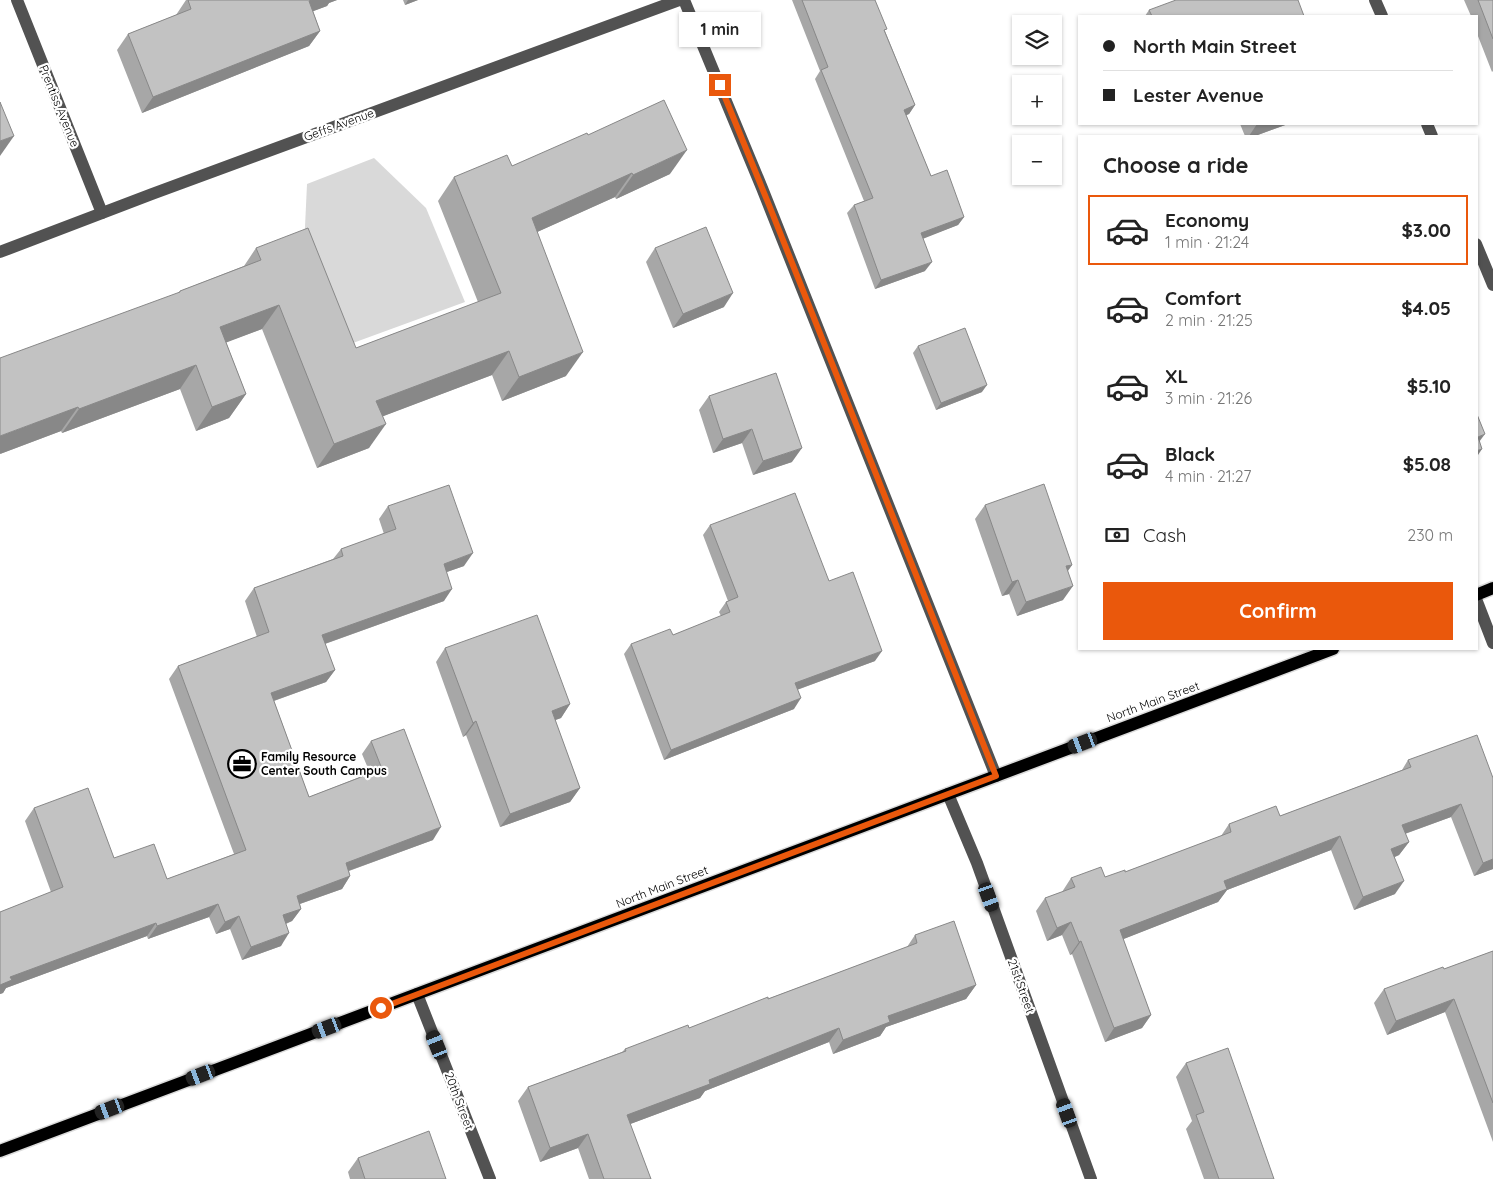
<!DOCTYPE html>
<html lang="en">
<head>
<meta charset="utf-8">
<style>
  body { margin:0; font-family:Quicksand,sans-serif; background:#f2f2f2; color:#222; height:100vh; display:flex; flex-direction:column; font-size:19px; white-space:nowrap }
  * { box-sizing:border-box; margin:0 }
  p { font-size:16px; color:#767676 }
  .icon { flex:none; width:28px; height:28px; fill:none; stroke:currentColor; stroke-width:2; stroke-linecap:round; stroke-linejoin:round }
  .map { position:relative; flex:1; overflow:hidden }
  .panel { position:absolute; left:1078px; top:135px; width:400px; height:515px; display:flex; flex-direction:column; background:#fff; border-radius:0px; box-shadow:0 1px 4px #0004 }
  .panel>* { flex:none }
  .top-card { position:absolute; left:1078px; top:15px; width:400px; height:110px; border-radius:0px; box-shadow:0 1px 4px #0004; display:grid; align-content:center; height:110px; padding:0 25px; background:#fff }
  .tools { position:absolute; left:1012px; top:15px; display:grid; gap:10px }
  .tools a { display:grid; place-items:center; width:50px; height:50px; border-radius:0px; background:#fff; box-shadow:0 1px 4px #0004; font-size:25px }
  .end { position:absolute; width:22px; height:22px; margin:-11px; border:6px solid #ea580c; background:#fff; box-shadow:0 0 0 2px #fff }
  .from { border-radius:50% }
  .bubble { position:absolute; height:35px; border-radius:0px; background:#fff; box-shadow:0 1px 4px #0004; font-size:16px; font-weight:700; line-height:35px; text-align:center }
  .car { position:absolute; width:15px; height:30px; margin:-15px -8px; border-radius:6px; box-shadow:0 0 4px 1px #0007; background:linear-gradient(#222 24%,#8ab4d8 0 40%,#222 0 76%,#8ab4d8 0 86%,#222 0) }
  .top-card b { display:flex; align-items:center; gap:18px; height:48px; font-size:19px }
  .top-card b+b { border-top:1px solid #e0e0e0 }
  .top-card i { width:12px; height:12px; background:#222 }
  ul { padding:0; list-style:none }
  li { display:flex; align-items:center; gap:15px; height:70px; margin:0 10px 8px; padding:0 15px; border:2px solid transparent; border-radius:0px }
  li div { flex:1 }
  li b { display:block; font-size:19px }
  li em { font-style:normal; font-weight:700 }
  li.on { border-color:#ea580c }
  li>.icon { width:45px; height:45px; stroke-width:1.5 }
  h2 { padding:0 25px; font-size:22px; line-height:60px }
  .pay { display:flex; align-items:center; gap:12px; height:55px; padding:0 25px; font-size:19px }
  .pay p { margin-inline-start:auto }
  .cta { display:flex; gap:10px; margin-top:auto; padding:10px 25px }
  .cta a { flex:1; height:58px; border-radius:0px; background:#ea580c; color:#fff; font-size:20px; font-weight:700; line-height:58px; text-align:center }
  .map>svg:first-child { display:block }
</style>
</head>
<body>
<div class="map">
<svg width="1493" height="1179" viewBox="0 0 1493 1179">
  <rect width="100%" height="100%" fill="#fff"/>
  <path fill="#d9d9d9" d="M374,158l52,50 39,94 -123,45 -38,-99 3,-64z"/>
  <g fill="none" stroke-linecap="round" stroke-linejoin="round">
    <defs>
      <g id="major">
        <path d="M1476,595l17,-7"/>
        <path d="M0,1151l1333,-502"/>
      </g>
    </defs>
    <use href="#major" stroke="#dbdbdb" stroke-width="15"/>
    <g stroke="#525252" stroke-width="12">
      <path d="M17,0l85,213"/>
      <path d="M684,0l78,188 234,588"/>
      <path d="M1375,0l7,16"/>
      <path d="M1427,124l5,12"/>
      <path d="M1476,244l17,41"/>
      <path d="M0,252l152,-58 527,-194"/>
      <path d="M1476,599l17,44"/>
      <path d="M948,794l29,69 114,316"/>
      <path d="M417,994l73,185"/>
    </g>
    <use href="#major" stroke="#000" stroke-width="12"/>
  </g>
  <g fill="#a7a7a7">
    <path d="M186,0h151l-8,3 -2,3 -14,5 7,20 -11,15 -167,67 -25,-63 11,-16 48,-19z"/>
    <path d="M403,0h15l-13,5z"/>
    <path d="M792,0h83l10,31 30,74 -6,9 -3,1 25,61 33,41 -6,8 -35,13 2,33 -50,18 -28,-76 7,-8 10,-4 -49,-122 5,-8z"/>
    <path d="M1464,0h29v71l-1,1 -16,-41v-15h-5z"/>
    <path d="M1149,10l155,6h-159z"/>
    <path d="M1240,124h48l-33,12h-10z"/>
    <path d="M588,135l82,39 -54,25 -1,-2 -78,35 29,144 -64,25 -10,-26 -109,41 -14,32 -52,20 -55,-139 -36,13 20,52 -17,24 -33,13 -16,-42 -118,44 -1,-2 -61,23 180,-163 64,-25 12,-18 100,100 122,-46 -40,-101 16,-24 58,-11z"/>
    <path d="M655,248l69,59 -51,21 -27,-66z"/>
    <path d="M918,346l64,46 -46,18 -23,-57z"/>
    <path d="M709,396l83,66 -39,13 -11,-32 -29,10 -14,-43z"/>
    <path d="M985,505l87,60 -4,6 -5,29 -46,16 -8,-22 -7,2 -27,-77z"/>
    <path d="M388,506l76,60 -17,6 -3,29 -119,43 10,26 -9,12 -52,19 35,96 61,-24 -8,-19 9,-13 62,99 -84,31 1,5 -8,13 -42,15 1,5 -9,12 -6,3 -5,22 -39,14 -12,-31 -14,5 -7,-17 -61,22 -1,-3 -141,52 -3,5 -3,1v-82l51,-20 -26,-71 9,-13 80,50 53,21 67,-25 -65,-175 9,-13 79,-29 -12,-36 9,-13 79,-29 8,-10 43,-15 -5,-15z"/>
    <path d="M710,525l119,56 46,80 -78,29 -3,19 -130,51 -40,-106 7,-10 42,-9 48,-19 -2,-4 7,-10 2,-1 -25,-66z"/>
    <path d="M445,648l125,56 -9,14 -6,2 25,68 -10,14 -70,25 -34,-92 -3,2 -27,-75z"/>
    <path d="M1408,760l85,18v91l-19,7 -23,-59 -46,17 4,8 -10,13 -4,2v37l-41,16 -23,-60 -104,40 -9,12 -95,37 28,76 -9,13 -37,14 -33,-88 -2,1 -8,-20 -15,6 -11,-30 9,-13 17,-6 9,-14 34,-1 20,-5 96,-36 8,-12 51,-8 122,-46z"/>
    <path d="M915,935l61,50 -10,14 -80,28 -6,9 -47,18 -4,-12 -124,49 -5,7 -70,26 21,55h-62l-11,-31 -38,14 -22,-61 10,-14 94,-35 3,-3 64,-21 218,-81z"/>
    <path d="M1493,951v191l-48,-130 -58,23 -13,-32 10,-14 60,-20z"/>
    <path d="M1186,1063l88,116h-70l-18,-50 6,-8 -16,-44z"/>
    <path d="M358,1158l88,21h-96l-2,-7z"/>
  </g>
  <g fill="#888">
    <path d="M312,0h25l-8,3 -2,3 -29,11 11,-16z"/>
    <path d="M408,0h10l-13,5z"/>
    <path d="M320,31l-11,15 -167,67 11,-16z"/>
    <path d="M915,105l-6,9 -11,5 6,-9z"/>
    <path d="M1257,124h31l-33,12h-6z"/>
    <path d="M14,136l-14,20v-15z"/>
    <path d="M687,150l-17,24 -54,25 17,-24z"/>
    <path d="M632,173l-17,24 -100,45 17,-24z"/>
    <path d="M964,217l-6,8 -43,17 6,-9z"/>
    <path d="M932,262l-7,9 -50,18 6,-9z"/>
    <path d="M733,293l-9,14 -51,21 10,-14z"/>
    <path d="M279,305l-17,24 -58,22 16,-24z"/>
    <path d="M509,351l-17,24 -132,50 16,-24z"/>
    <path d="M583,352l-17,24 -64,25 17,-24z"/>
    <path d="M196,365l-16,24 -118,44 17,-24z"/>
    <path d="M987,385l-5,7 -46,18 5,-7z"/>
    <path d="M246,394l-17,24 -33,13 16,-24z"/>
    <path d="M78,407l-17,24 -61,23v-18z"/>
    <path d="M386,424l-17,24 -52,20 17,-24z"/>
    <path d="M752,429l-10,14 -29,10 10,-14z"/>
    <path d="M1485,434l-9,12 2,-9z"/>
    <path d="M802,448l-10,14 -39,13 10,-14z"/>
    <path d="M1482,449l-6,9v-7z"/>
    <path d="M473,553l-9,13 -29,10 9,-12z"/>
    <path d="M1072,565l-10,13 4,-12z"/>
    <path d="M1018,580l-9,14 -7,2 10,-14z"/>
    <path d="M1073,586l-10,14 -46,16 9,-14z"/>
    <path d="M452,589l-8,12 -131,47 9,-13z"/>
    <path d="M882,651l-7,10 -87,32 7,-10z"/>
    <path d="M335,670l-9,12 -64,23 9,-12z"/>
    <path d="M801,698l-7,11 -130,51 7,-10z"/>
    <path d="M570,704l-9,14 -19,7 10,-14z"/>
    <path d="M476,721l-10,14 -3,2 10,-14z"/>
    <path d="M580,788l-10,14 -70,25 10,-13z"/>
    <path d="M1461,804l-10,13 -58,21 9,-13z"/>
    <path d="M441,827l-8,13 -96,35 9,-12z"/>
    <path d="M1340,836l-9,14 -104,40 -9,12 -107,42 9,-14 104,-49z"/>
    <path d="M1409,842l-10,13 -17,7 9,-13z"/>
    <path d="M1493,859v10l-19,7 9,-13z"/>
    <path d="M350,876l-8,13 -54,19 9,-12z"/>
    <path d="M1404,881l-9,13 -41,16 9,-13z"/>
    <path d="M218,904l-9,13 -61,22 9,-13z"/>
    <path d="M301,909l-9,12 -18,7 9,-13z"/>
    <path d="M239,916l-9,13 -14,5 9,-12z"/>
    <path d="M1071,922l-9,13 -15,6 10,-13z"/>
    <path d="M156,923l-9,13 -141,52 -3,5 -3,1v-9l10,-8z"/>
    <path d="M289,933l-8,13 -39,14 9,-13z"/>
    <path d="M1081,941l-9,13 -2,1 9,-13z"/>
    <path d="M976,985l-10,14 -80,28 -6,9 -47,18 10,-14 45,-24z"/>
    <path d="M1454,999l-9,13 -58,23 9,-14z"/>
    <path d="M1151,1015l-9,13 -37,14 9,-14z"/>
    <path d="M839,1028l-10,14 -124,49 -5,7 -83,31 10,-14 82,-35z"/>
    <path d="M588,1134l-10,14 -38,14 10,-14z"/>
  </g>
  <g fill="#c2c2c2" stroke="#888">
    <path d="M188,0h124l-3,1 11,30 -167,66 -25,-63 63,-25z"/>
    <path d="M802,0h73l12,29 -3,1 31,75 -11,5 27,66 16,-6 17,47 -43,16 11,29 -51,18 -27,-75 19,-7 -52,-128 7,-3z"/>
    <path d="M1176,0h122l6,16h-152l-3,-6z"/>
    <path d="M1478,0h15v39z"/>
    <path d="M664,100l23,50 -54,25 -1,-2 -100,45 51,134 -64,25 -10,-26 -133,50 10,23 -52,20 -55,-139 -59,22 26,67 -34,13 -16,-42 -117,44 -1,-2 -78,29v-78l180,-66v-1l81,-31 -5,-12 52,-20 48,120 145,-55 -47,-116 53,-22 5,11 75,-33 1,2z"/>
    <path d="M0,102l14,34 -14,5z"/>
    <path d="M706,227l27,66 -50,21 -28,-66z"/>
    <path d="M965,328l22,57 -46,18 -23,-57z"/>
    <path d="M776,373l26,75 -39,13 -11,-32 -29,10 -14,-43z"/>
    <path d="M1476,412l9,22 -7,3 4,12 -6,2z"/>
    <path d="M1044,484l28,81 -6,1 7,20 -47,16 -8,-22 -6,2 -27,-77z"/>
    <path d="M449,485l24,68 -29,11 8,25 -130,46 13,35 -64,23 38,104 73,-28 -11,-28 33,-12 37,98 -95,36 4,13 -53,20 4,13 -18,6 6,18 -38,14 -12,-31 -14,6 -7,-18 -61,22 -1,-3 -146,54 2,3 -12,5v-73l63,-25 -29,-79 54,-20 26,70 40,-14 13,35 79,-29 -68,-184 91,-34 -15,-44 89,-32 -2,-7 55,-20 -8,-23z"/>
    <path d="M795,493l34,88 24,-9 29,79 -87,32 6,15 -130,52 -40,-106 39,-15 3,6 57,-23 -4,-10 12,-5 -28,-72z"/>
    <path d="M537,615l33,89 -18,7 28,77 -70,26 -34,-93 -3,2 -28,-75z"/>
    <path d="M1477,735l16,43v81l-10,4 -22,-59 -59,21 7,17 -18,7 13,32 -41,16 -23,-61 -116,45 3,8 -107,41 31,85 -37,13 -33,-87 -2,1 -8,-20 -14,6 -12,-30 30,-11 -4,-9 30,-11 4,10 20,-7v2l106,-40 -2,-8 47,-18 4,10 131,-49 -3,-7z"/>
    <path d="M954,921l22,64 -88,31 2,6 -47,18 -4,-12 -130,52 1,4 -83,31 24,64h-47l-16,-45 -38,14 -22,-61 98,-36 -1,-2 63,-24 1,3 79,-31v2l149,-56 -2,-8z"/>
    <path d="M1493,951v152l-39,-104 -58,22 -12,-32 59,-22 1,2z"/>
    <path d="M1228,1048l46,131h-55l-23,-64 8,-3 -18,-49z"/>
    <path d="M429,1131l17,48h-81l-7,-21z"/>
  </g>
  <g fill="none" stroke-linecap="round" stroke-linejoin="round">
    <path stroke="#ea580c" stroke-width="6" d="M381,1008l615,-232 -227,-571 -49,-120"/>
  </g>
  <defs>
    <symbol id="office-ring" viewBox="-11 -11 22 22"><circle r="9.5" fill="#fff" stroke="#000" stroke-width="1.5"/><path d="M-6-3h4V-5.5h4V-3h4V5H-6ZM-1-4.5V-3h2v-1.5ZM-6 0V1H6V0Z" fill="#000"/></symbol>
  </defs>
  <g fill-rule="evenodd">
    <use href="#office-ring" x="226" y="748" width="32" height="32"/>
  </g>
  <g text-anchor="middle" stroke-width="4.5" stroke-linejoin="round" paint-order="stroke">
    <g font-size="12" fill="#000" stroke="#fff">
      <text transform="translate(59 106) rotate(68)" y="4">Prentiss Avenue</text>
      <text transform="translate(339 125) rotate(-20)" y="4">Geffs Avenue</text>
      <text transform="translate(1153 702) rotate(-20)" y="4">North Main Street</text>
      <text transform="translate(662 887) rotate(-21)" y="4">North Main Street</text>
      <text transform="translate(1021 986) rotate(70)" y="4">21st Street</text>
      <text transform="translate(459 1101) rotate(69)" y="4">20th Street</text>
    </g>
    <g font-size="12" font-weight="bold" fill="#000" stroke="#fff" text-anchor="start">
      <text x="261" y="761">Family Resource<tspan x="261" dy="14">Center South Campus</tspan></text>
    </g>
  </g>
</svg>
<div class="tools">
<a><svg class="icon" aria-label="layers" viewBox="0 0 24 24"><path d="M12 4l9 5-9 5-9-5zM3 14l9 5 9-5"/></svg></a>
<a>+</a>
<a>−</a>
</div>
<i class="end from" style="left:381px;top:1008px"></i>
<i class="end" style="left:720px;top:85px"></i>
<div class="bubble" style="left:679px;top:12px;width:82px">1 min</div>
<i class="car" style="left:1083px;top:743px;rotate:249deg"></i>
<i class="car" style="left:989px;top:897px;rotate:160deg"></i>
<i class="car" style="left:327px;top:1028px;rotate:249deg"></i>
<i class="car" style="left:437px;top:1045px;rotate:338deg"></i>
<i class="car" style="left:201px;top:1075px;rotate:249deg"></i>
<i class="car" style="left:110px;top:1109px;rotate:249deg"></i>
<i class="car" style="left:1067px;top:1113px;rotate:340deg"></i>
<div class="top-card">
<b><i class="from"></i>North Main Street</b>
<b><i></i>Lester Avenue</b>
</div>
<section class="panel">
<h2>Choose a ride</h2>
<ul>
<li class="on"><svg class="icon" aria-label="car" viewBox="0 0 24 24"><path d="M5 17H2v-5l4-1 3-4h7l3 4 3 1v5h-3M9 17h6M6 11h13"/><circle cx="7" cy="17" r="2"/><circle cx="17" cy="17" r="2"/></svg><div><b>Economy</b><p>1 min · 21:24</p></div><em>$3.00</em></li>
<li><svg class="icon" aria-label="car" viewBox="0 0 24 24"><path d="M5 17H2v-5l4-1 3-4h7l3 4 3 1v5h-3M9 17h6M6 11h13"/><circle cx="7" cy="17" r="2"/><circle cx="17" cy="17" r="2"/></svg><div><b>Comfort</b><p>2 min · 21:25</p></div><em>$4.05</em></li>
<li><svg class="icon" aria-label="car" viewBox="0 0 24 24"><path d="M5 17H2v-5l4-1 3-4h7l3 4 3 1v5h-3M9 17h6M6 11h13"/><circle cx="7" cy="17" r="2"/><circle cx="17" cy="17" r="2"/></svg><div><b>XL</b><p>3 min · 21:26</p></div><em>$5.10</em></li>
<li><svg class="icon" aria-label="car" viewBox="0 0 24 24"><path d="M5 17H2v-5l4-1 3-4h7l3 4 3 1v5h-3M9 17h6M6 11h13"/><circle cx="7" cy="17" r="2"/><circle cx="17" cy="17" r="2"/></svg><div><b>Black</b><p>4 min · 21:27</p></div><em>$5.08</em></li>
</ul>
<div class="pay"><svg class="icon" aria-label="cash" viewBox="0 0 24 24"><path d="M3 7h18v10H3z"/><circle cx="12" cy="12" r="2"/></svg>Cash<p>230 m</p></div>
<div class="cta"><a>Confirm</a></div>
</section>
</div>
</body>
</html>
